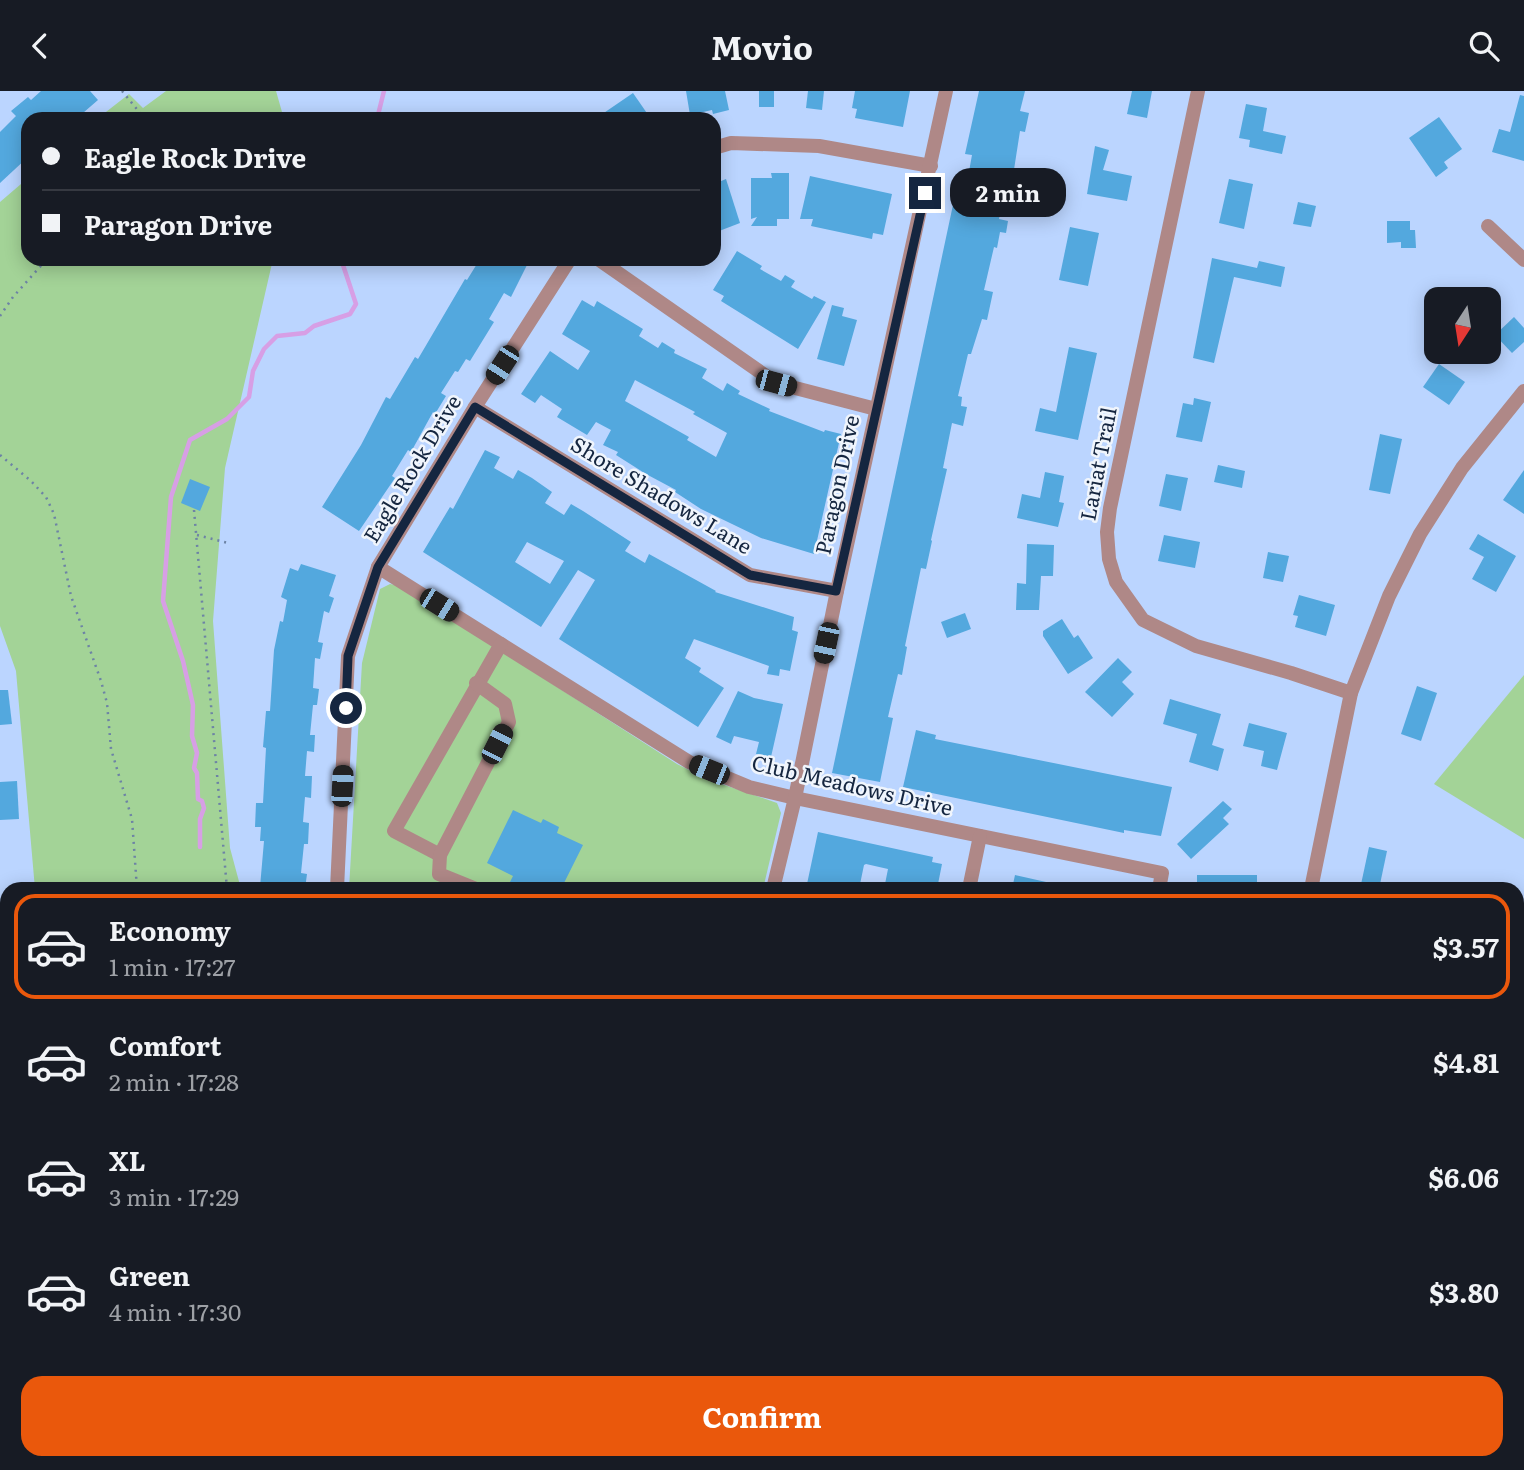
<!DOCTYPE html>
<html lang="en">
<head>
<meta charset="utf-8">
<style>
  body { margin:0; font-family:Literata,serif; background:#20242c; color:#f1f3f6; height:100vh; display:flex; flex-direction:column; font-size:26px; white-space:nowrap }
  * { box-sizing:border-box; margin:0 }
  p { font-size:23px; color:#9ea1a6 }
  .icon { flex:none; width:38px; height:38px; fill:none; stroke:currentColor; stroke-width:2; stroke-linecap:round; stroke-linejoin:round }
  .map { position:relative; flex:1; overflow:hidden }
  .side { position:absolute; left:0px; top:791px; width:1524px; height:588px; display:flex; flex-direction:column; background:#171b24; border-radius:21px 21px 0 0; box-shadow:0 4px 18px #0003 }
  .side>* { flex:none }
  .hud { position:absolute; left:21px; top:21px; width:700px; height:154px; border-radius:21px; box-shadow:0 4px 18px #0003; display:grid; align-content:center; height:154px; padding:0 21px; background:#171b24 }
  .needle { width:46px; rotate:192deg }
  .tools { position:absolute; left:1424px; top:196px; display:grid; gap:14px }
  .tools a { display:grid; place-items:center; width:77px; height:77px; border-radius:14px; background:#171b24; box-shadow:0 4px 18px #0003; font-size:35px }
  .end { position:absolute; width:32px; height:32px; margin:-16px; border:9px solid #152640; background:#fff; box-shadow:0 0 0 4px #fff }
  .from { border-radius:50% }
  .bubble { position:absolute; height:49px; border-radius:21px; background:#171b24; box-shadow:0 4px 18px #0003; font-size:23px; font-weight:700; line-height:49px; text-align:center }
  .car { position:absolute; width:21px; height:42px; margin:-21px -10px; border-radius:9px; box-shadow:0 0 5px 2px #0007; background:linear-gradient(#222 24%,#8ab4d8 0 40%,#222 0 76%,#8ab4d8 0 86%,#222 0) }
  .hud b { display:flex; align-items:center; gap:24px; height:66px; font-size:26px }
  .hud b+b { border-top:2px solid #363941 }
  .hud i { width:18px; height:18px; background:#f1f3f6 }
  ul { padding:12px 0 0; list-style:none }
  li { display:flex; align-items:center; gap:21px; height:105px; margin:0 14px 10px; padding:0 7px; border:4px solid transparent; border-radius:21px }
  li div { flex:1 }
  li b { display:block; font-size:26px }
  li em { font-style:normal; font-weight:700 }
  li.active { border-color:#ea580c }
  li>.icon { width:63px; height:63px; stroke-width:1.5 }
  .action { display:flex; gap:14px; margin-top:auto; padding:14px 21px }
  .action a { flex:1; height:80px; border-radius:21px; background:#ea580c; color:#fff; font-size:28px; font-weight:700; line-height:80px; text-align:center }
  header { display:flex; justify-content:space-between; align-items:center; height:91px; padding:0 21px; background:#171b24; font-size:32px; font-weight:700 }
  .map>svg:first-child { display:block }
</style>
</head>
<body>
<header><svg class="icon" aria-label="back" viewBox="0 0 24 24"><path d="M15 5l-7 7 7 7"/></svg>Movio<svg class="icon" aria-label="search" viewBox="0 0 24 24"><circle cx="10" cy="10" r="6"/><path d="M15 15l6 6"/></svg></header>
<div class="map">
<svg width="1524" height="1379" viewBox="0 0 1524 1379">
  <rect width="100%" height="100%" fill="#bbd5ff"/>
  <g fill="#a3d397">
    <path d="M166,0h110l8,28h-187l32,-25 14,14z"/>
    <path d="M28,87v81h245l-48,209 -12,153 17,227 11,41h-206l-19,-218 -16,-45v-424z"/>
    <path d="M390,493l10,2 277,178 30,15 70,24 4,10 -18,76h-414l13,-226 18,-74z"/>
    <path d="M1524,584v164l-90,-55z"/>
    <path d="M7,826v76h-7v-75z"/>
    <path d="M23,1372h298l-2,7h-304z"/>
  </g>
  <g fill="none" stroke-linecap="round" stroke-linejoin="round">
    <g stroke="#d79fe5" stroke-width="4.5">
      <path d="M377,28l7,-28"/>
      <path d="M200,756v-28l4,-11 -2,-7 -4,-2 -1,-26 -3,-5 3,-15 -5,-17 1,-31 -10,-44 -20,-60 8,-104 19,-57 37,-21 22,-22 4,-26 11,-22 13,-13 28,-3 9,-7 36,-12 6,-10 -15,-45"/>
    </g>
  </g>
  <g fill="#53a8de" fill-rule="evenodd">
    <path d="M41,0h49l8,9 -22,19h-48v38l-28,26v-51l16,-16 -5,-5 17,-14 3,3z"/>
    <path d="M686,0h39l4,19 -16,4 -1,-4 -22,5z"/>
    <rect x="759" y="0" width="15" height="16"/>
    <path d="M808,0h16l-2,19 -16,-2z"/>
    <path d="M855,0h55l-7,36 -48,-9 2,-9 -5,-1z"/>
    <path d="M979,0h46l-5,20 9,2 -4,19 -5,-1 -7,45 -5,-1 -9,44 9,2 -2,12 -6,-1 -3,16 -3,-1 -10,43 9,2 -6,28 -5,-1 -11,35h-3l-10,42 4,1 -1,9 6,1 -4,19 -11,-3 -9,45 4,1 -16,71 1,1 -6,28 -5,-1 -16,78 2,1 -5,28 -4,-1 -10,43 5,1 -13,64 -48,-9 125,-587 9,2 6,-33 -7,-1z"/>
    <path d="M1132,0h20l-5,27 -20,-4z"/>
    <path d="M633,2l18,26h-56z"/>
    <path d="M1520,4l4,1v65l-32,-9 7,-23 11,3z"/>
    <path d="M1246,13l21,4 -4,23 23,5 -4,18 -33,-7 1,-7 -11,-2z"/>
    <path d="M1439,26l23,32 -18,13 4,6 -12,9 -27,-39z"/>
    <path d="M1095,55l14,4 -6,20 29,6 -5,25 -40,-7z"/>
    <path d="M771,82h18v46h-12v7h-26l6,-9 -6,2v-41h21z"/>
    <path d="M810,85l82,18 -9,41 -10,-2 -1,6 -61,-13 2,-7h-13z"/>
    <path d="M726,88l14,44 -26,10v-49z"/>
    <path d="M1229,88l24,5 -9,45 -25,-6z"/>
    <path d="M1298,111l18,4 -5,21 -18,-3z"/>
    <path d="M1387,130h23v9h5l1,18h-15v-6l-14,1z"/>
    <path d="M1070,136l29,6 -11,53 -29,-6z"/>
    <path d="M737,160l25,15 -2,3 21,12 4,-6 10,6 -4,6 21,12 2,-3 12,6 -28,47 -77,-48 3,-5 -11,-6z"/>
    <path d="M1212,167l45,10 2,-7 26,6 -4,20 -47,-10 -20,86 -21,-5z"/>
    <path d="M480,168h42l6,4 -17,34 -7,-4 -15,26 5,3 -24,39 -4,-2 -8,13 -3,-1 -14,22 5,3 -11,18 -2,-2 -22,40 -3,-2 -16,26 3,2 -36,53 -37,-24 39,-62 25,-48 4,2 25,-42 3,2 47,-80 2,1z"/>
    <path d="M582,209l12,7 3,-6 46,28 -4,7 19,12 4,-6 13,8 -1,3 33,16 -5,9 21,13 4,-8 13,8 -2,3 32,15 -1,2 55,21 1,-2 16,4 -27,120 -53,-16 -60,-29 -26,-17 1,-2 -30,-16 -30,-19 2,-3 -15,-7 8,-15 -15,-8 -9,13 -30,-18 5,-8 -21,-14 -6,8 -14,-9 29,-43 28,19 12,-19 -28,-17zM635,289l60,32 -2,2 34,19 -11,24 -29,-17 2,-3 -64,-36z"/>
    <path d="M832,214l12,3 -2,8 15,4 -13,46 -27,-7z"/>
    <path d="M1514,226l10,11v14l-12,11 -17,-18z"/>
    <path d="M1069,256l28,6 -19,87 -43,-9 5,-23 16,4z"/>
    <path d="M1439,273l26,18 -16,23 -26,-18z"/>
    <path d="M1194,307l17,4 -9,40 -26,-5 7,-34 10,2z"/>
    <path d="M1380,343l22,5 -12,55 -21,-4z"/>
    <path d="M485,359l15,7 -6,11 19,11 5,-9 14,8 20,14 -7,11 19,12 7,-11 12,7 48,31 -6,9 20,12 4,-9 67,37 -1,1 79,25 -2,13 6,2 -8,39 -10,-2 -1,7 -12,-2 2,-8 -75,-27 -9,19 16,10 -2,4 25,16 -26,39 -139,-88 36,-59 -17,-10 -37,57 -118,-75 27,-45 3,2zM527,451l37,19 -14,23 -35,-22z"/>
    <path d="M1218,374l27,6 -3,17 -28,-6z"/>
    <path d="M1524,379v44l-21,-14z"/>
    <path d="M1045,381l19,4 -5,26 5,1 -6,24 -41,-9 5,-24 18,4z"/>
    <path d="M1166,383l22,4 -7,33 -22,-5z"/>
    <path d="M190,388l20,8 -10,24 -19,-8z"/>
    <path d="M1478,443l38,22 -20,36 -24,-13 12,-22 -15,-8z"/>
    <path d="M1164,444l36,7 -5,26 -37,-7z"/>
    <path d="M1027,453l27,1 -1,31h-12l-2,34h-23l1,-27 9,1z"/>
    <path d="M1268,461l21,4 -6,26 -20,-4z"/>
    <path d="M301,473l35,11 -7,21 5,2 -5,15 -5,-2 -6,31 5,1 -3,16 -5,-1 -2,30 6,1 -2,16h-4l-3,30h5l-1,17 -7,-1 -2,25h7l-1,22 -6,-1 -2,25 6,1 -1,21h-4l-3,29 6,1 -2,15h-26l-19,-2 4,-46h-4l1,-14h-6l1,-24h7l3,-55 -3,-1 3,-36h4l4,-61 6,-29 3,1 4,-22 -6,-3 9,-29 8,3z"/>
    <path d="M1299,504l36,10 -9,31 -31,-9 3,-11 -5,-1z"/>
    <path d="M965,522l6,16 -24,9 -6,-16z"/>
    <path d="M1062,528l12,19 4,-3 15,23 -25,16 -25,-38v-5z"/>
    <path d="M1118,567l14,14 -10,10 12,12 -22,23 -27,-25z"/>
    <path d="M1417,595l20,7 -16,48 -20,-7z"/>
    <path d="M0,599h8l4,34 -12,1z"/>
    <path d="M738,600l16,7 29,6 -12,53 -15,-3 3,-12 -25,-6 -3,8 -15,-7z"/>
    <path d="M1170,608l51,15 -9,31 12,4 -6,22 -29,-9 8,-28 -34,-10z"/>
    <path d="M1249,632l38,10 -10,37 -16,-4 3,-15 -21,-5z"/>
    <path d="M916,639l20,5 -1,4 237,48 -11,49 -37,-6v3l-221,-46z"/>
    <path d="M17,690l2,38 -19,1v-38z"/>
    <path d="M1223,710l9,8 -9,9 6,6 -38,35 -14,-15z"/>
    <path d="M513,719l28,13 2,-4 16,8 -2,6 26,12 -22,44h-24l-8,-4 -2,4h-7l-11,-5 4,-8 -26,-13z"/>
    <path d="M818,741l115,25 -1,5 10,2 -5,25h-53l4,-20 -22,-5 -2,1 -5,24h-25l-27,-5z"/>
    <path d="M1369,756l18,4 -8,38h-19z"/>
    <path d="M1015,784l40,9 -1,5h-42z"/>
    <rect x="1197" y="784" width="60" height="14"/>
  </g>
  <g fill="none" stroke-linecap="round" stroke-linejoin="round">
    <g stroke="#6d83a5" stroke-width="2.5" stroke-dasharray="2 5" stroke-linecap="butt">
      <path d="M122,0l23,28"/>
      <path d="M0,225l13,-19 34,-38"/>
      <path d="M0,364l31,26 15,16 8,17 17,82 30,85 6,22 4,46 21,70 5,70"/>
      <path d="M194,419l33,379"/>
      <path d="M197,444l31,8"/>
      <path d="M0,877l7,-1"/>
      <path d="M275,1372l1,7"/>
      <path d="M708,1379l3,-7"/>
      <path d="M749,1379l2,-7"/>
      <path d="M1156,1379l1,-7"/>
    </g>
    <g stroke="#af8887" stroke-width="14">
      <path d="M1198,0l-88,417 -3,24 2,27 7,23 27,38 53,26 95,27 60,20"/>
      <path d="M714,57l17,-5 88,3 112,20"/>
      <path d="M1488,135l36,34"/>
      <path d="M598,168l178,124 100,26"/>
      <path d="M475,316l275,168 87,16"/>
      <path d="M378,476l311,195 60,25 46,11 367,75 -3,16"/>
      <path d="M440,764l-46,-24 107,-187"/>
      <path d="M337,798l11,-233 30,-89 97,-160 95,-148"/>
      <path d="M476,798l-37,-15 1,-19 69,-133 -4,-18 -29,-21"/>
      <path d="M773,798l22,-91 42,-207 109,-500"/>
      <path d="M969,798l11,-53"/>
      <path d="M1311,798l40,-196 38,-97 31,-62 42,-66 62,-77"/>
      <path d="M0,860h7"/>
      <path d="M1517,929l7,5"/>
      <path d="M0,1143l7,9"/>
      <path d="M0,1235l7,-18"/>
      <path d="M1517,1307l7,2"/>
      <path d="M415,1379l1,-7"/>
      <path d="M727,1379l1,-7"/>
      <path d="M1038,1379l2,-7"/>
      <path d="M1181,1379l2,-7"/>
    </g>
  </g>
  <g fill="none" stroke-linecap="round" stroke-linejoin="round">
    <path stroke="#152640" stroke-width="9" d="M346,617l2,-52 30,-89 97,-160 275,168 86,16 89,-398"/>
  </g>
  <g text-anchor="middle" stroke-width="5" stroke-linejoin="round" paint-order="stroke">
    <g font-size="21" fill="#152640" stroke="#f0f5fc">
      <text transform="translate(1099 373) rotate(-79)" y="7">Lariat Trail</text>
      <text transform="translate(413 378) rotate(-59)" y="7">Eagle Rock Drive</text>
      <text transform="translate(838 394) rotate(-78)" y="7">Paragon Drive</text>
      <text transform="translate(661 405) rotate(31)" y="7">Shore Shadows Lane</text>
      <text transform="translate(852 695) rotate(13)" y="7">Club Meadows Drive</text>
    </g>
  </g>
</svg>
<div class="tools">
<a><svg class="needle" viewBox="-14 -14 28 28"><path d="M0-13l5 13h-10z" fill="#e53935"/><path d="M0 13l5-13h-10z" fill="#9ea1a6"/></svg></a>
</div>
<i class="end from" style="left:346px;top:617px"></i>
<i class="end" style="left:925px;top:102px"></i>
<div class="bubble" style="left:950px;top:77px;width:116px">2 min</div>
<i class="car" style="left:502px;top:274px;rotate:213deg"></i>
<i class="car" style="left:776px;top:292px;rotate:105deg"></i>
<i class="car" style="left:439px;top:514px;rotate:122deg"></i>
<i class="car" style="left:826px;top:552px;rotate:192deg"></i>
<i class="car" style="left:497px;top:653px;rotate:27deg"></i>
<i class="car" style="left:709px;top:679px;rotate:292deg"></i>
<i class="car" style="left:342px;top:695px;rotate:3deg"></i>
<div class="hud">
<b><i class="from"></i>Eagle Rock Drive</b>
<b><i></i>Paragon Drive</b>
</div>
<section class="side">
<ul>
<li class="active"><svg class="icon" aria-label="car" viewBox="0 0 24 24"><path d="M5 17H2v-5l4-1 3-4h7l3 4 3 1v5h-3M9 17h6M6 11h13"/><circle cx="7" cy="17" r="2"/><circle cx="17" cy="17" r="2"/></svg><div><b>Economy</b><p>1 min · 17:27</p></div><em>$3.57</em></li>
<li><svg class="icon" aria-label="car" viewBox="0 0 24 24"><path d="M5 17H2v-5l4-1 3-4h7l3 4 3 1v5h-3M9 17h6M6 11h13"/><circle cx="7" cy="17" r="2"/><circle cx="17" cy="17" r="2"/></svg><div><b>Comfort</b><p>2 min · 17:28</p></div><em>$4.81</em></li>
<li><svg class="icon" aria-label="car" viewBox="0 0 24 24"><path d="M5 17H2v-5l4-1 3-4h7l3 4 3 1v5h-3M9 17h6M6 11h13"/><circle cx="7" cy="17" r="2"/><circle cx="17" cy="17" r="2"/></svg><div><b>XL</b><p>3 min · 17:29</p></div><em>$6.06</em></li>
<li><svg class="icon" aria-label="car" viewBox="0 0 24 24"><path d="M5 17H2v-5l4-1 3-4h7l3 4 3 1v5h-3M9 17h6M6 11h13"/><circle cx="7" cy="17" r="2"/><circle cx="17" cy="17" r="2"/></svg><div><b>Green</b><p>4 min · 17:30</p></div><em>$3.80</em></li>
</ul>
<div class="action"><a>Confirm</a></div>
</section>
</div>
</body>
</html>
